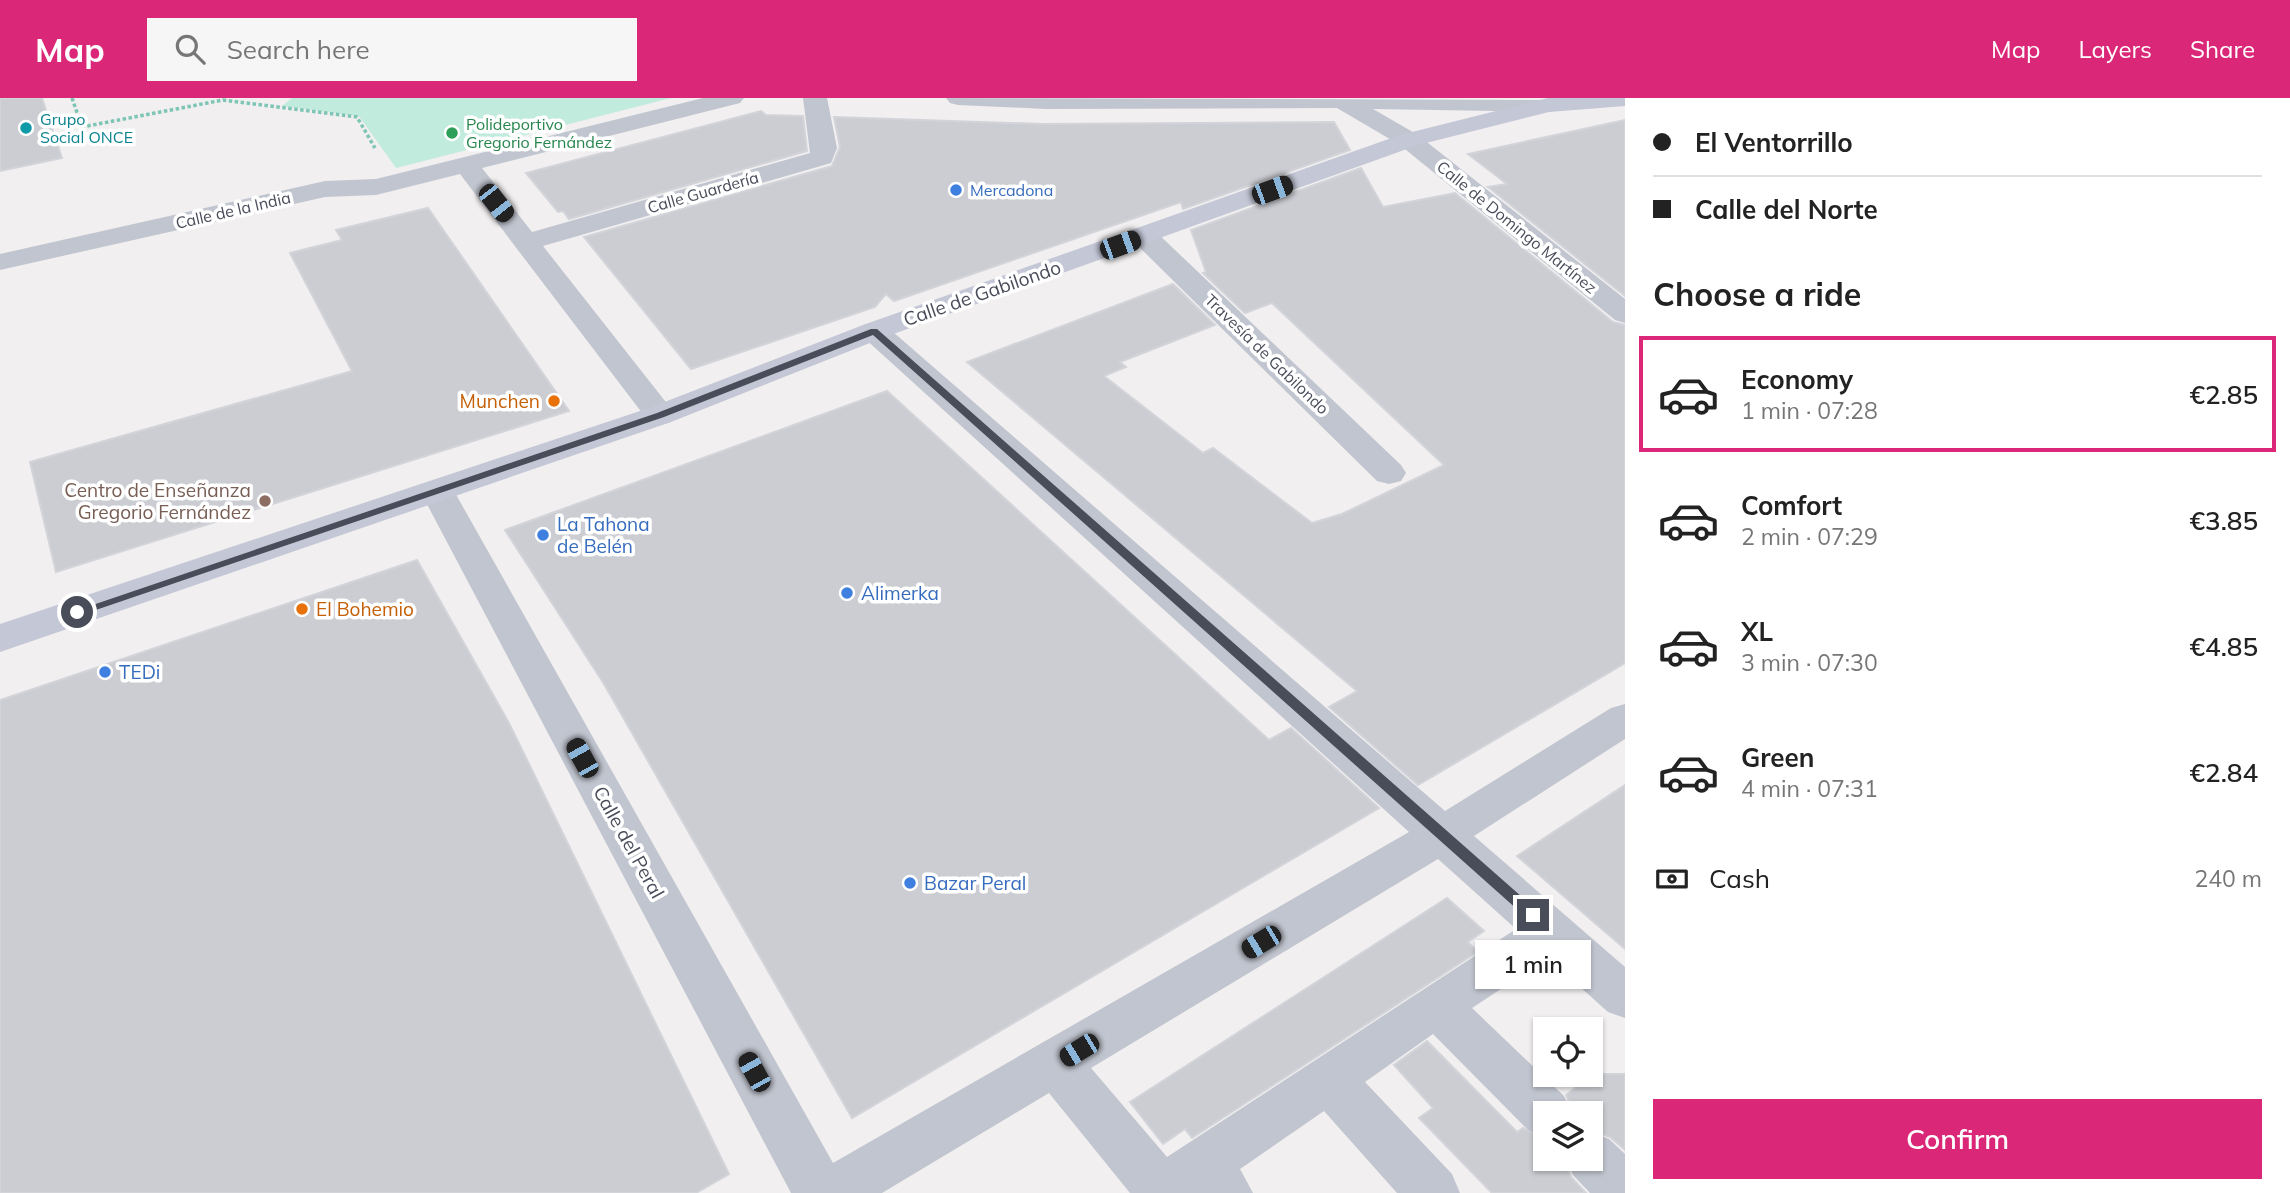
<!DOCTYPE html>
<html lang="en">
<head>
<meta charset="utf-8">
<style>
  body { margin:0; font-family:Mulish,sans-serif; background:#f6f6f6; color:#222; height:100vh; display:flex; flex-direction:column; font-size:26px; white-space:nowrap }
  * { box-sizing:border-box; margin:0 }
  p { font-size:23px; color:#767676 }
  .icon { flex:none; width:38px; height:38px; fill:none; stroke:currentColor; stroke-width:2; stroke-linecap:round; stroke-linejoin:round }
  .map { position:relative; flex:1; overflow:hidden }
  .sheet { display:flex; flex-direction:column; background:#fff; width:665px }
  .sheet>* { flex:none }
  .hud { display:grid; align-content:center; height:154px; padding:0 28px; background:#fff }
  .controls { position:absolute; left:1533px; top:919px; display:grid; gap:14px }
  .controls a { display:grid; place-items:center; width:70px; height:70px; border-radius:0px; background:#fff; box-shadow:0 2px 5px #0004; font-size:35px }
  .end { position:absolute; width:32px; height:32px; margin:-16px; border:9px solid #494d5a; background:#fff; box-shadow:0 0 0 4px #fff }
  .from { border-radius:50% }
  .bubble { position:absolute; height:49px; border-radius:0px; background:#fff; box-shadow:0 2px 5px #0004; font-size:23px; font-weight:600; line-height:49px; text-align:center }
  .car { position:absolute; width:21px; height:42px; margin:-21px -10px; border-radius:9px; box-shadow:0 0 5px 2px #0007; background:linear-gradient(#222 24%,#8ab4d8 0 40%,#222 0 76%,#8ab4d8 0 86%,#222 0) }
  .hud b { display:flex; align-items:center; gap:24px; height:66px; font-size:26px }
  .hud b+b { border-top:2px solid #e0e0e0 }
  .hud i { width:18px; height:18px; background:#222 }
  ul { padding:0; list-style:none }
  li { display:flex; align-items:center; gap:21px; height:116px; margin:0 14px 10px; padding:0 14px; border:4px solid transparent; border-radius:0px }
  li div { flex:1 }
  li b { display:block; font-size:26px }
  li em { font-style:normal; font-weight:600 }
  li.on { border-color:#db2777 }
  li>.icon { width:63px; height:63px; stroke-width:1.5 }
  h2 { padding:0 28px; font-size:32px; line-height:84px }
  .pay { display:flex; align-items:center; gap:18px; height:77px; padding:0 28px; font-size:26px }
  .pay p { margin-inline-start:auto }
  .cta { display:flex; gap:14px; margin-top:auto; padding:14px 28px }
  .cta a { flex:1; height:80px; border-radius:0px; background:#db2777; color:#fff; font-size:28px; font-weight:600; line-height:80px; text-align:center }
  header { display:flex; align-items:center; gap:42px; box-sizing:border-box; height:98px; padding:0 35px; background:#db2777; color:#fff }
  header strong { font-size:33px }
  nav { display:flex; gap:38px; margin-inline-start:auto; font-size:24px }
  .search { width:490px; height:63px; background:#f6f6f6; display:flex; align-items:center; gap:18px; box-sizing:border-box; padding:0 24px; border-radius:0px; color:#767676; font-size:26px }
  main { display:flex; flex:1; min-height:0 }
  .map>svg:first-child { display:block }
</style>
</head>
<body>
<header>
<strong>Map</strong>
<div class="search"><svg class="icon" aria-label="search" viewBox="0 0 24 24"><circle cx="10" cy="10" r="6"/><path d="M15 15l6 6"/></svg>Search here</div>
<nav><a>Map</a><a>Layers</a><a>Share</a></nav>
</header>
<main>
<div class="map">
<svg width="1625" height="1095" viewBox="0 0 1625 1095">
  <rect width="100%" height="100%" fill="#f1efef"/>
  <path fill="#c1ebdc" d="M292,0h379l-275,70 -37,-52 -77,-10z"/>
  <g fill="#cccdd3" stroke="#d3d4da" stroke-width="2">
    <path d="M0,0h42l20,60 -62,13z"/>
    <path d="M761,13l5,4 37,1 4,35 -238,68 -6,-8 -5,1 -32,-39z"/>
    <path d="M834,19l209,7 291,-2 16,28 -167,59 -2,-7 -287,99 -8,-7 -11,13 -184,62 -107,-132 248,-71 8,-19z"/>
    <path d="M1625,22v176l-137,-109 19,-3 -39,-30z"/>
    <path d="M1361,70l22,39 72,-14 158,129 12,3v338l-207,122 -89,-78 28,-16 -390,-329 206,-78 42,41 -95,37 6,5 -22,9 99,77 10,-5 99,75 30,-9 102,-49 -172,-162 -27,10 -42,-40 3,-1 -15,-42z"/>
    <path d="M428,110l141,203 -513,161 -26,-110 322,-91 -62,-118 52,-13 -6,-10z"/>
    <path d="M887,293l382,349 22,-12 88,80 -527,310 -248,-434 -99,-154z"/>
    <path d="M417,462l92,163 220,451 -33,19h-696v-493z"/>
    <path d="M1625,687v164l-108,-93z"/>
    <path d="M1447,800l37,33 -16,11 9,10 -285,186 -7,-9 -22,15 -33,-42z"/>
    <path d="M1427,943l90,91 6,-4 22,11v19h19l7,19 15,16h-94l-73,-75 14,-10 -39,-43z"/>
    <path d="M1592,976h33v76l-15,-13 -19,-7v-17h-17l-8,-18z"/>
  </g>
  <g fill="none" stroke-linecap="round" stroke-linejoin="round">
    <path stroke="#7dc5b4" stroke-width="3.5" stroke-dasharray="3.5 2.5" stroke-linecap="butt" d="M72,0l10,29 141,-27 134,17 18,31"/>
    <g fill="#c1c5cf" fill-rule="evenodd">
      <path d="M703,0h41l-4,5 -258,65 50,64 278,-79 -7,-55h24l10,50 -6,15 -288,83 133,169 -5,7 -11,3 -11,-3 -189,-248 -84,21 -51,2 -325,73v-16l325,-73 51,-2z"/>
      <path d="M946,0l611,2 4,5 -4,5 -8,2 -176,-3 45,26 207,164v24l-10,-3 -215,-175 -63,-37 -290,1 -89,-4 -8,-2z"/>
      <path d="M1144,130l10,2 247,235 5,8 -5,8 -12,3 -12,-3 -243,-239 -4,-6 4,-6z"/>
      <path d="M874,224l11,3 560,486 166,-103 14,-4v35l-151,97 151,131v51l-17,-6 -60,-54 -76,50 92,88 8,17h-27v24l-17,-7 -95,-96 -68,48 87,92 8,19h-63l-73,-82 -84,58 13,24h-123l-81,-100 -167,100h-91l-371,-702 5,-8 12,-3 12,3 5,8 379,672 576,-331 -546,-495 -4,-6 4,-6zM1438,761l78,70 -349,228 -76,-89z"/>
      <path d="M1591,1034l18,7 16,15v39h-35l-17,-18 -7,-17h25z"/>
    </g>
    <path fill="#c3c7d6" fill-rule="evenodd" d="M1548,0h77v8l-76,6 -131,33 -533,192 -214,85 -671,230v-28l649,-216 214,-83 537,-190z"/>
  </g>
  <path fill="#494d5a" d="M871,231h6l661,582v8h-10l-655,-584 -209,82 -583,198h-8l-1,-3 585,-199z"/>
  <circle fill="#0f9aa8" stroke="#fff" stroke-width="2.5" cx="26" cy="30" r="7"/>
  <circle fill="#2e9e5b" stroke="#fff" stroke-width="2.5" cx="452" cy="35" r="7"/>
  <g fill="#3f7fe0" stroke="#fff" stroke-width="2.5">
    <circle cx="956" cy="92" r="7"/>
    <circle cx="543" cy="437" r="7"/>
    <circle cx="847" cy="495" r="7"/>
    <circle cx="105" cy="574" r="7"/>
    <circle cx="910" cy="785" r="7"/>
  </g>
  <g fill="#e8710a" stroke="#fff" stroke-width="2.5">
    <circle cx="554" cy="303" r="7"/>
    <circle cx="302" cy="511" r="7"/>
  </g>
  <circle fill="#8d6e63" stroke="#fff" stroke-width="2.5" cx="265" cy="403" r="7"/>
  <g text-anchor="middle" stroke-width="7" stroke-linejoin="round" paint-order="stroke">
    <g font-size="16" fill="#0d838f" stroke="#fff" text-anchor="start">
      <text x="40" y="27">Grupo<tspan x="40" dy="18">Social ONCE</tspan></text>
    </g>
    <g font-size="16" fill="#27864d" stroke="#fff" text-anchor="start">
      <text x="466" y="32">Polideportivo<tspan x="466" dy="18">Gregorio Fernández</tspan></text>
    </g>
    <g font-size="16" fill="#366cbe" stroke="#fff" text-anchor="start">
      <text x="970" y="98">Mercadona</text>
    </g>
    <g font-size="16" fill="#494d5a" stroke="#fff">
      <text transform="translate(703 94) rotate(-16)" y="6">Calle Guardería</text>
      <text transform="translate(233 112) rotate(-13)" y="6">Calle de la India</text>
      <text transform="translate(1517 129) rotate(39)" y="6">Calle de Domingo Martínez</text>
      <text transform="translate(1267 256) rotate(44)" y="6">Travesía de Gabilondo</text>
    </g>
    <g font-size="19" fill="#494d5a" stroke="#fff">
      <text transform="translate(982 195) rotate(-19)" y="7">Calle de Gabilondo</text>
      <text transform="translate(629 744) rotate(61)" y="7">Calle del Peral</text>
    </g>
    <g font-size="19" fill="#c56008" stroke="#fff" text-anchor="end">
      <text x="540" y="310">Munchen</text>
      <text x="316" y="518" text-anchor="start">El Bohemio</text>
    </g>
    <g font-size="19" fill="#785e54" stroke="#fff" text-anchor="end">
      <text x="251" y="399">Centro de Enseñanza<tspan x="251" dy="22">Gregorio Fernández</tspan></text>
    </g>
    <g font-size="19" fill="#366cbe" stroke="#fff" text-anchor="start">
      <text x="557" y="433">La Tahona<tspan x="557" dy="22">de Belén</tspan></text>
      <text x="861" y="502">Alimerka</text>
      <text x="119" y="581">TEDi</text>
      <text x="924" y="792">Bazar Peral</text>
    </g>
  </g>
</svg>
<div class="controls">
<a><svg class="icon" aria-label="locate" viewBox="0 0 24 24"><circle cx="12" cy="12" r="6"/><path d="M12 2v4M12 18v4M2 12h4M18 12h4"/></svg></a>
<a><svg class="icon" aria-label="layers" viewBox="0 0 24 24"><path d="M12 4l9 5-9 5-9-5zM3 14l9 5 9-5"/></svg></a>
</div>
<i class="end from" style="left:77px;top:514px"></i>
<i class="end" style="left:1533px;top:817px"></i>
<div class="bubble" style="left:1475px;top:842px;width:116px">1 min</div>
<i class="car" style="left:1272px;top:92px;rotate:70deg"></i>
<i class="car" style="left:496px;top:105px;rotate:142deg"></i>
<i class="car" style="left:1120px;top:147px;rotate:70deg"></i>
<i class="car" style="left:582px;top:660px;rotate:331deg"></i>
<i class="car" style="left:1261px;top:844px;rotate:239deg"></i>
<i class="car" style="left:1079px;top:952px;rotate:239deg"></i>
<i class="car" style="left:754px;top:974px;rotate:331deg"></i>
</div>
<section class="sheet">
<div class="hud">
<b><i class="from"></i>El Ventorrillo</b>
<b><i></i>Calle del Norte</b>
</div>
<h2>Choose a ride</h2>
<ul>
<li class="on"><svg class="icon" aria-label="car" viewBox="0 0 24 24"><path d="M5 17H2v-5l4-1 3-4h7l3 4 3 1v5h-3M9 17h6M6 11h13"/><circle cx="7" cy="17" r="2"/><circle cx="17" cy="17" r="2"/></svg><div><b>Economy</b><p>1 min · 07:28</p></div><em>€2.85</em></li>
<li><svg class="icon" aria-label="car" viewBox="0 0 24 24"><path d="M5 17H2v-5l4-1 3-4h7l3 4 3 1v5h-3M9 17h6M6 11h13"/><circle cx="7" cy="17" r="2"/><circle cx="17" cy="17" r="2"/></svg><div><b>Comfort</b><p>2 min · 07:29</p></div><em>€3.85</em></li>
<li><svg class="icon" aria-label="car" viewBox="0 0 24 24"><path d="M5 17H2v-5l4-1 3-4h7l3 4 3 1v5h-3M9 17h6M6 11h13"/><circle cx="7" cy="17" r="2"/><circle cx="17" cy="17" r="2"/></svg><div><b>XL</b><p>3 min · 07:30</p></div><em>€4.85</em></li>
<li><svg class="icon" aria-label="car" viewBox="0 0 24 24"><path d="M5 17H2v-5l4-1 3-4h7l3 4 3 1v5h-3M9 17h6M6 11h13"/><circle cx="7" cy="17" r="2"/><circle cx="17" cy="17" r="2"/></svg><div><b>Green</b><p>4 min · 07:31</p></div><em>€2.84</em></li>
</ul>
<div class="pay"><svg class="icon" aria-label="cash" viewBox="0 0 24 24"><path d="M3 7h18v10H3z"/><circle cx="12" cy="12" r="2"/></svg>Cash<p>240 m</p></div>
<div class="cta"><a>Confirm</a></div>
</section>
</main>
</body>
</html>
